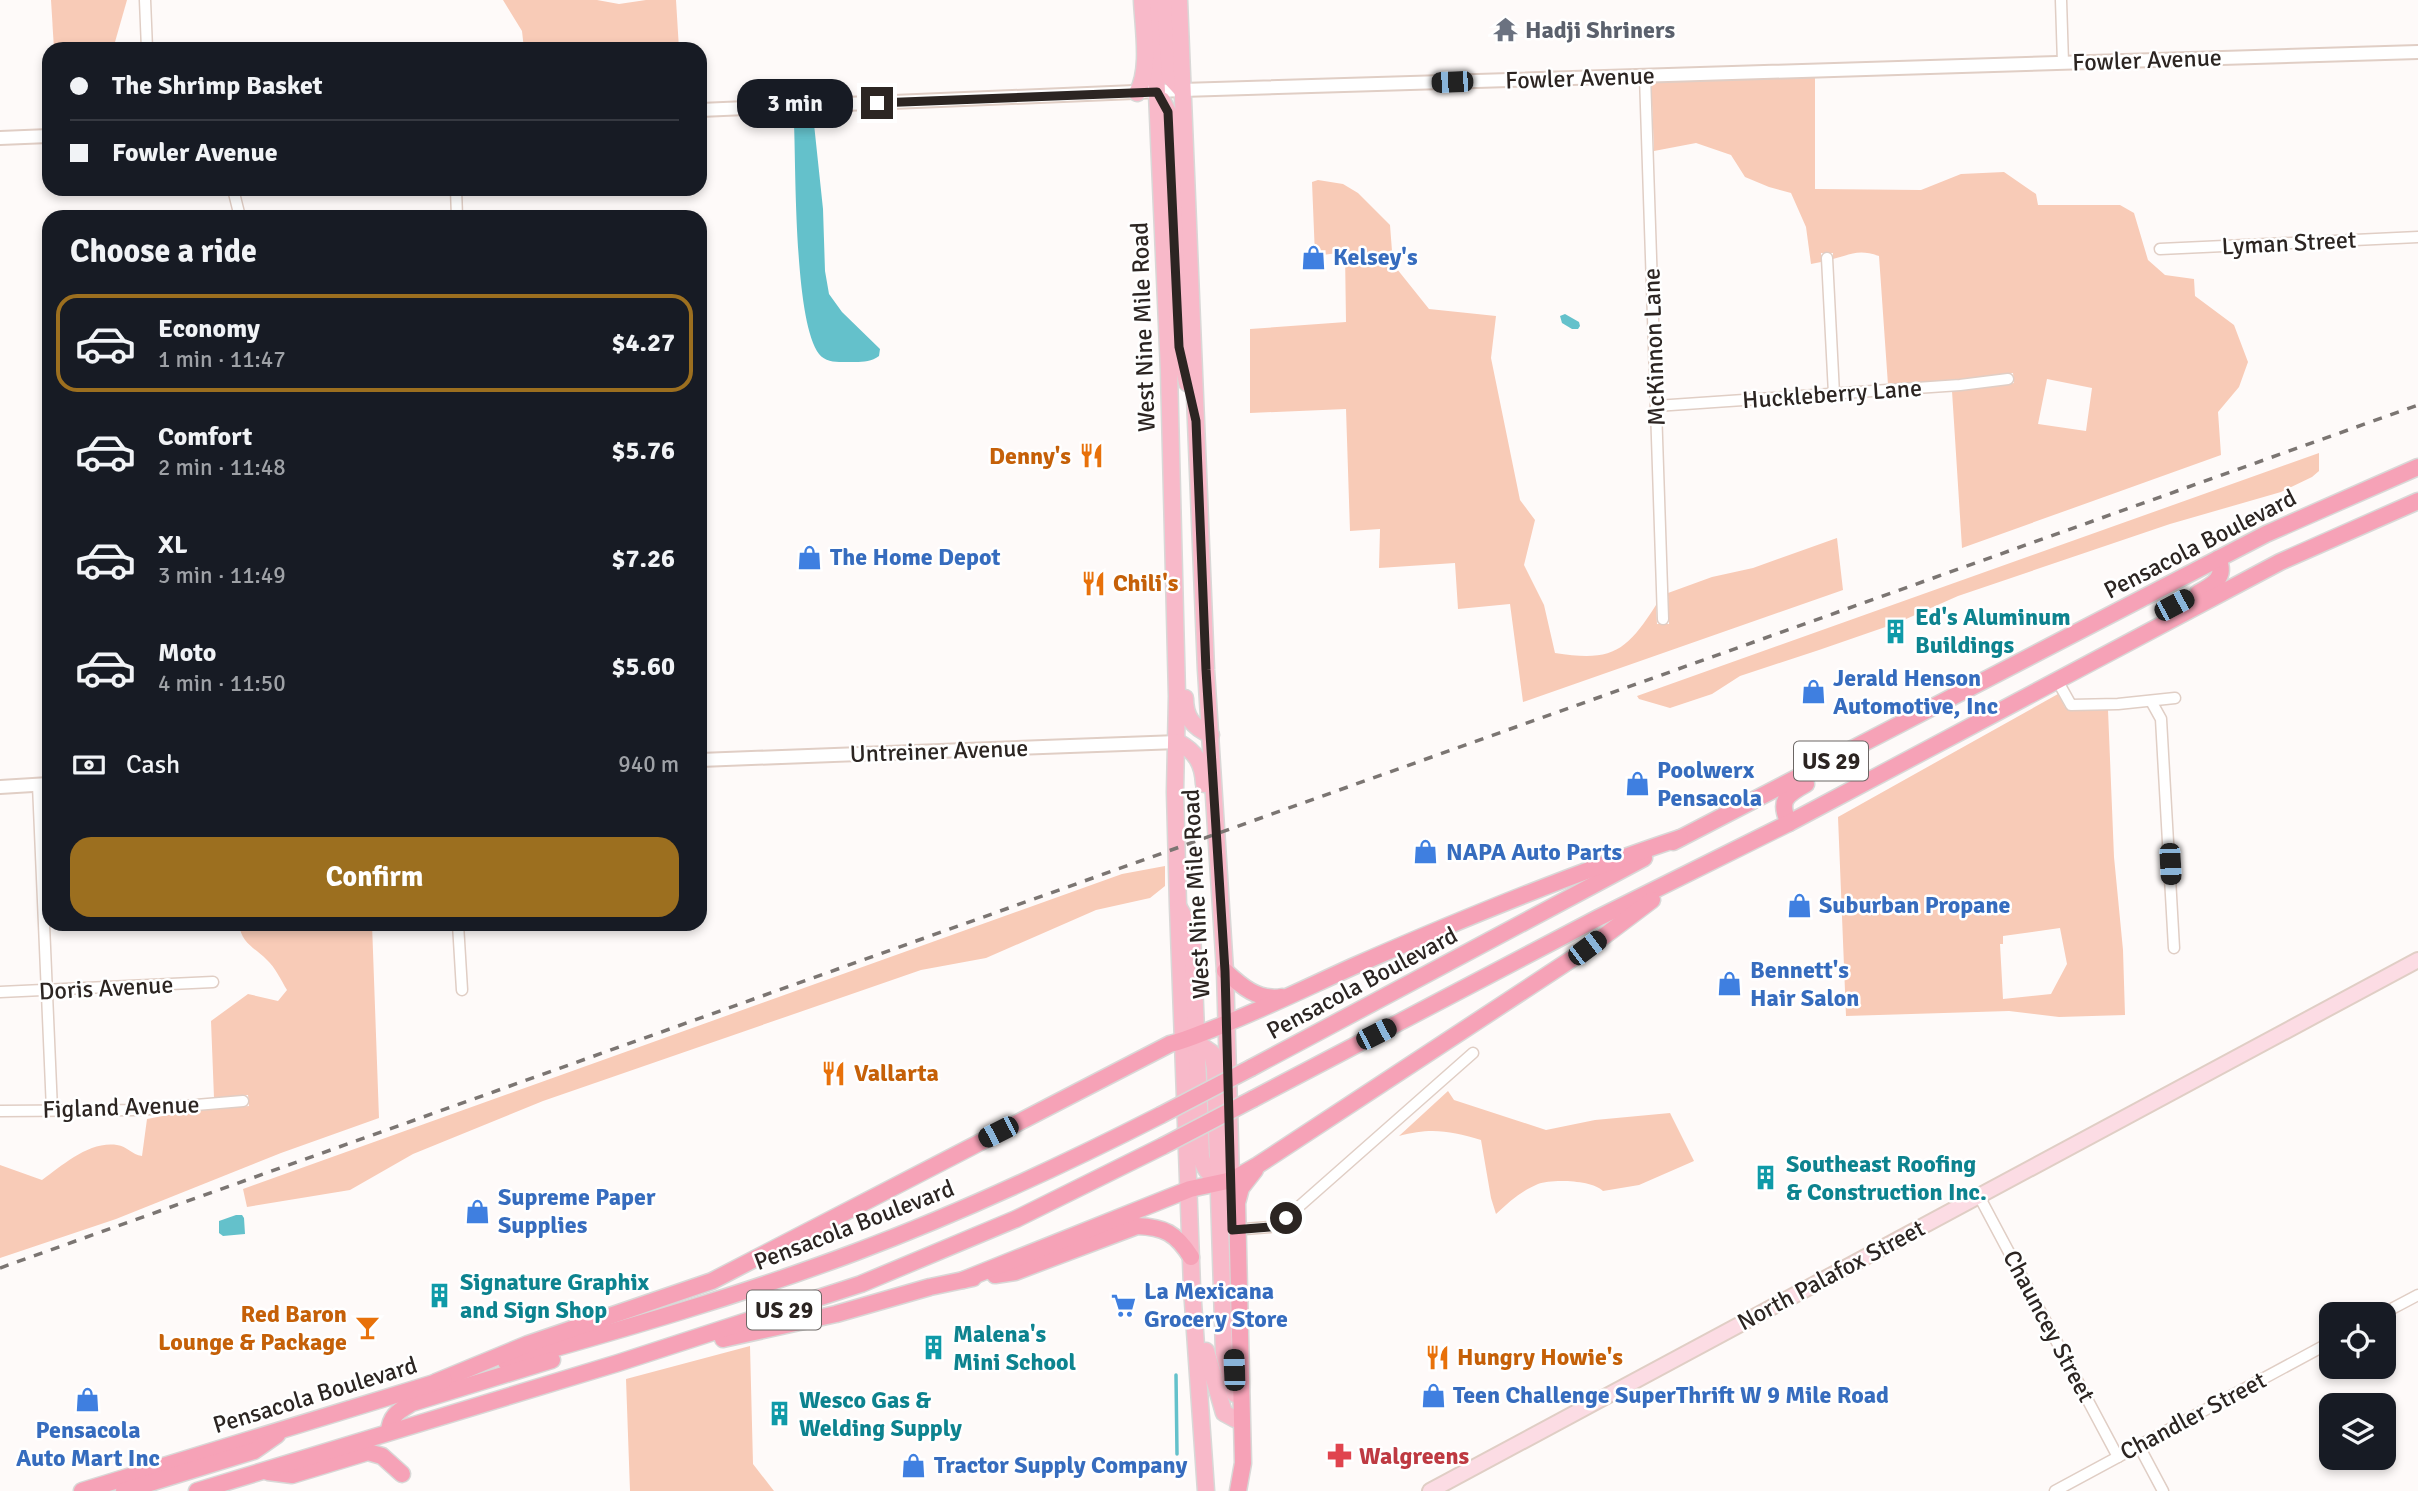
<!DOCTYPE html>
<html lang="en">
<head>
<meta charset="utf-8">
<style>
  body { margin:0; font-family:Signika,sans-serif; background:#242831; color:#f1f3f6; height:100vh; display:flex; flex-direction:column; font-size:26px; white-space:nowrap }
  * { box-sizing:border-box; margin:0 }
  p { font-size:23px; color:#9ea1a6 }
  .icon { flex:none; width:38px; height:38px; fill:none; stroke:currentColor; stroke-width:2; stroke-linecap:round; stroke-linejoin:round }
  .map { position:relative; flex:1; overflow:hidden }
  .sheet { position:absolute; left:42px; top:210px; width:665px; height:721px; display:flex; flex-direction:column; background:#171b24; border-radius:21px; box-shadow:0 4px 10px #0003 }
  .sheet>* { flex:none }
  .guide { position:absolute; left:42px; top:42px; width:665px; height:154px; border-radius:21px; box-shadow:0 4px 10px #0003; display:grid; align-content:center; height:154px; padding:0 28px; background:#171b24 }
  .buttons { position:absolute; left:2319px; top:1302px; display:grid; gap:14px }
  .buttons a { display:grid; place-items:center; width:77px; height:77px; border-radius:14px; background:#171b24; box-shadow:0 4px 10px #0003; font-size:35px }
  .end { position:absolute; width:32px; height:32px; margin:-16px; border:9px solid #2c2522; background:#fff; box-shadow:0 0 0 4px #fff }
  .from { border-radius:50% }
  .bubble { position:absolute; height:49px; border-radius:21px; background:#171b24; box-shadow:0 4px 10px #0003; font-size:23px; font-weight:700; line-height:49px; text-align:center }
  .car { position:absolute; width:21px; height:42px; margin:-21px -10px; border-radius:9px; box-shadow:0 0 5px 2px #0007; background:linear-gradient(#222 24%,#8ab4d8 0 40%,#222 0 76%,#8ab4d8 0 86%,#222 0) }
  .guide b { display:flex; align-items:center; gap:24px; height:66px; font-size:26px }
  .guide b+b { border-top:2px solid #363941 }
  .guide i { width:18px; height:18px; background:#f1f3f6 }
  ul { padding:0; list-style:none }
  li { display:flex; align-items:center; gap:21px; height:98px; margin:0 14px 10px; padding:0 14px; border:4px solid transparent; border-radius:21px }
  li div { flex:1 }
  li b { display:block; font-size:26px }
  li em { font-style:normal; font-weight:700 }
  li.on { border-color:#9c6f1f }
  li>.icon { width:63px; height:63px; stroke-width:1.5 }
  h2 { padding:0 28px; font-size:32px; line-height:84px }
  .pay { display:flex; align-items:center; gap:18px; height:77px; padding:0 28px; font-size:26px }
  .pay p { margin-inline-start:auto }
  .primary-button { display:flex; gap:14px; margin-top:auto; padding:14px 28px }
  .primary-button a { flex:1; height:80px; border-radius:21px; background:#9c6f1f; color:#fff; font-size:28px; font-weight:700; line-height:80px; text-align:center }
  .map>svg:first-child { display:block }
</style>
</head>
<body>
<div class="map">
<svg width="2418" height="1491" viewBox="0 0 2418 1491">
  <rect width="100%" height="100%" fill="#fefaf9"/>
  <g fill="#f8cbb7" fill-rule="evenodd">
    <path d="M51,0h76l-14,49h-59z"/>
    <path d="M503,0h94l22,4 27,-4h30l3,49h-155l-2,-18z"/>
    <path d="M1815,76v113l106,1 40,-16 43,-2 32,22 2,11h82l14,8 14,47 17,15 29,4 1,17 39,29 14,37 -9,25 -21,25 3,43 -259,93 -10,-157 62,-8 -1,-10 -54,7 -71,5 -9,-129c-21,-7 -26,-2 -46,3v-6h-12v9l-10,2 -5,-37 -15,-34 -22,-6 -24,-10 -14,-22 -35,-12 -42,8 -3,-70zM2047,379l45,9 -6,43 -48,-7z"/>
    <path d="M1318,180l25,4 15,9 32,32 3,39 36,45 67,7 -5,42 29,142 15,20 -11,45 20,40 11,48c57,9 71,-1 101,-48l1,19h12l-1,-31 44,-16 41,-9 84,-30 6,52 -320,112 -13,-98 -52,5 -3,-46 -76,5 1,-39 -30,2 -4,-122 -96,4v-84l96,-7 -1,-70 -30,4 -3,-74z"/>
    <path d="M2319,453v18l-7,6 -31,15 -111,32 -212,72 -61,27 -78,27 -79,26 -28,18 -42,14 -31,-9 -2,-3z"/>
    <path d="M2058,694l7,13 7,3h36l6,147 9,93 2,65 -66,2 -50,-6 -163,5 -8,-199zM2060,928l7,36 -16,30 -48,5 -3,-55h3v-8z"/>
    <path d="M1165,866v20l-15,12 -54,12 -110,48 -65,12 -378,131 -130,53 -63,36 -103,17 -4,-18 879,-315z"/>
    <path d="M239,924h133l7,194 -98,35 -165,66 -116,39v-93l42,15c21,-15 47,-39 75,-35 10,1 15,10 25,11l5,-37 47,-9 55,-4 -1,-11 -34,3 -3,-77 37,-27 30,7 9,-11c-6,-10 -12,-23 -20,-30 -12,-12 -26,-17 -28,-36z"/>
    <path d="M1448,1091l6,9 92,30 49,-10 75,-7 24,48 -55,24 -36,6c-11,-11 -51,-12 -65,-7 -17,7 -29,18 -42,30l-5,-16 -10,-58c-30,-9 -50,-13 -82,-4z"/>
    <path d="M750,1346l3,118 21,27h-144l-4,-112z"/>
  </g>
  <g fill="#64c1cb">
    <path d="M794,124h20l9,85 2,62 4,23 13,18 38,37 -1,7c-9,7 -20,6 -31,6 -10,0 -22,1 -29,-8 -25,-33 -23,-184 -25,-230z"/>
    <path d="M1565,314l14,8 1,4 -2,3h-6l-10,-6 -2,-7z"/>
    <path d="M236,1215h6l2,3 1,16 -22,2 -4,-3v-12z"/>
  </g>
  <g fill="none" stroke-linecap="round" stroke-linejoin="round">
    <path stroke="#64c1cb" stroke-width="3.5" d="M1176,1375l1,79"/>
    <defs>
      <g id="minor">
        <path d="M145,0l2,49"/>
        <path d="M2061,0l2,63"/>
        <path d="M1645,76l18,543"/>
        <path d="M233,189l7,28"/>
        <path d="M456,189l1,28"/>
        <path d="M2160,249l258,-12"/>
        <path d="M1827,258l7,136"/>
        <path d="M1656,406l304,-21 48,-6"/>
        <path d="M2057,680l14,25 47,-1 57,-6"/>
        <path d="M2151,701l10,18 13,229"/>
        <path d="M38,785l14,325"/>
        <path d="M458,924l4,66"/>
        <path d="M0,992l213,-10"/>
        <path d="M0,1111l137,-1 106,-9"/>
        <path d="M1979,1196l139,261"/>
        <path d="M1232,1230l38,-3 16,-9 187,-165"/>
        <path d="M2382,1314l36,-19"/>
        <path d="M2139,1446l24,45"/>
        <path d="M2055,1491l276,-149"/>
      </g>
      <g id="tertiary">
        <path d="M700,110l482,-20 1236,-38"/>
        <path d="M0,138l49,-2"/>
        <path d="M700,760l478,-18"/>
        <path d="M0,787l49,-3"/>
      </g>
      <path id="secondary" d="M1430,1491l988,-531"/>
      <g id="primary">
        <path d="M1153,0l16,371 8,325 -2,96 3,114 14,382 14,203"/>
        <path d="M1165,0l5,77 12,13"/>
        <path d="M1179,0l27,670 19,301 7,241"/>
        <path d="M1137,93c14,-23 6,-66 5,-93"/>
        <path d="M1162,100l6,12 2,12 9,223 8,36"/>
        <path d="M1185,698c0,20 8,29 26,37"/>
        <path d="M1178,742c18,10 25,21 26,42"/>
        <path d="M1179,908l13,23 9,226c4,15 9,19 24,22"/>
        <path d="M1184,1040l15,4 13,9 3,15 9,285 11,41"/>
        <path d="M1206,1351l18,62 11,6"/>
      </g>
      <g id="trunk">
        <path d="M2198,593c15,-8 29,-16 20,-34"/>
        <path d="M1789,823c-11,-22 -3,-28 17,-39"/>
        <path d="M1673,842l593,-308 152,-67"/>
        <path d="M1225,971c16,15 33,30 57,26"/>
        <path d="M1251,1068l393,-210"/>
        <path d="M1253,1099l345,-181 191,-95 491,-261 138,-61"/>
        <path d="M995,1275l20,-3 122,-46c27,1 39,7 54,31"/>
        <path d="M963,1280l227,-91 42,-9 26,-15 329,-216 65,-49"/>
        <path d="M723,1339l113,-25 94,-27 43,-9"/>
        <path d="M506,1362c118,-33 236,-67 350,-110 104,-39 205,-86 305,-137"/>
        <path d="M436,1382l92,-38 184,-63 458,-237c17,-4 34,-12 50,-18 45,-18 88,-39 132,-59 107,-47 216,-92 328,-129"/>
        <path d="M389,1432c1,-17 10,-21 23,-29l140,-43"/>
        <path d="M268,1472l24,3 76,-23 14,4 20,18"/>
        <path d="M82,1491l362,-111"/>
        <path d="M124,1491l130,-40 23,-16"/>
        <path d="M197,1491l421,-128 243,-79 155,-65 147,-73"/>
        <path d="M1238,1491l5,-28 -6,-260 4,-15 14,-18"/>
      </g>
    </defs>
    <use href="#minor" stroke="#e0cec5" stroke-width="13"/>
    <use href="#tertiary" stroke="#e0cec5" stroke-width="16"/>
    <use href="#secondary" stroke="#e0cec5" stroke-width="18"/>
    <use href="#primary" stroke="#d9d8d7" stroke-width="19"/>
    <use href="#trunk" stroke="#d9d8d7" stroke-width="19"/>
    <use href="#minor" stroke="#fff" stroke-width="10"/>
    <use href="#tertiary" stroke="#fff" stroke-width="12"/>
    <use href="#secondary" stroke="#fcdce4" stroke-width="14"/>
    <use href="#primary" stroke="#f8b9c9" stroke-width="16"/>
    <use href="#trunk" stroke="#f6a2b7" stroke-width="16"/>
    <path stroke="#7b7572" stroke-width="3.5" stroke-dasharray="9 9" stroke-linecap="butt" d="M0,1268l2418,-863"/>
    <defs>
      <g id="trunk-bridge">
        <path d="M1161,1115l90,-47"/>
        <path d="M1163,1146l90,-47"/>
      </g>
    </defs>
    <use href="#trunk-bridge" stroke="#d9d8d7" stroke-width="19" stroke-linecap="butt"/>
    <use href="#trunk-bridge" stroke="#f6a2b7" stroke-width="16"/>
  </g>
  <g fill="none" stroke-linecap="round" stroke-linejoin="round">
    <path stroke="#2c2522" stroke-width="9" d="M877,103l280,-11 11,20 11,235 17,74 10,249 19,301 7,259 38,-3 16,-9"/>
  </g>
  <defs>
    <symbol id="temple-bare" viewBox="-9 -9 18 18"><path d="M0-6L5-2H3V0L6.5 2.5H4V6H1.5V3h-3V6H-4V2.5H-6.5L-3 0V-2H-5Z" fill="#6b7280" stroke="#fff" stroke-width="2.5" paint-order="stroke"/></symbol>
    <symbol id="shop-bare" viewBox="-9 -9 18 18"><path d="M-5-2.5h2.3a2.7 3.5 0 0 1 5.4 0H5L5.5 6h-11ZM-1.5-2.5h3a1.5 2.3 0 0 0-3 0Z" fill="#3f7fe0" stroke="#fff" stroke-width="2.5" paint-order="stroke"/></symbol>
    <symbol id="restaurant-bare" viewBox="-9 -9 18 18"><path d="M-5-6h1v4h1v-4h1v4h1v-4h1v5L-1.5 .5V6h-2V.5L-5-1ZM5-6V6H3V1.5H1.5Q1.5-4 5-6Z" fill="#e8710a" stroke="#fff" stroke-width="2.5" paint-order="stroke"/></symbol>
    <symbol id="building-bare" viewBox="-9 -9 18 18"><path d="M-4-6H4V6H1V3H-1V6H-4ZM-2.5-4.3h1.7v1.8h-1.7ZM.8-4.3h1.7v1.8H.8ZM-2.5-1h1.7V.8h-1.7ZM.8-1h1.7V.8H.8Z" fill="#0f9aa8" stroke="#fff" stroke-width="2.5" paint-order="stroke"/></symbol>
    <symbol id="supermarket-bare" viewBox="-9 -9 18 18"><path d="M-6-5.5h2.5l.6 2H6L4.5 2H-2.5L-4.4-4H-6ZM-1.5 3.2a1.3 1.3 0 1 0 .1 0ZM3 3.2a1.3 1.3 0 1 0 .1 0Z" fill="#3f7fe0" stroke="#fff" stroke-width="2.5" paint-order="stroke"/></symbol>
    <symbol id="bar-bare" viewBox="-9 -9 18 18"><path d="M-6-5H6L.8 .8V4.5H3.5V6h-7V4.5H-.8V.8Z" fill="#e8710a" stroke="#fff" stroke-width="2.5" paint-order="stroke"/></symbol>
    <symbol id="pharmacy-bare" viewBox="-9 -9 18 18"><path d="M-2-6h4v4h4v4h-4v4h-4v-4h-4v-4h4Z" fill="#e0444e" stroke="#fff" stroke-width="2.5" paint-order="stroke"/></symbol>
  </defs>
  <g fill-rule="evenodd">
    <use href="#temple-bare" x="1488" y="12" width="35" height="35"/>
    <use href="#shop-bare" x="1296" y="240" width="35" height="35"/>
    <use href="#restaurant-bare" x="1074" y="438" width="35" height="35"/>
    <use href="#shop-bare" x="792" y="540" width="35" height="35"/>
    <use href="#restaurant-bare" x="1076" y="566" width="35" height="35"/>
    <use href="#building-bare" x="1878" y="614" width="35" height="35"/>
    <use href="#shop-bare" x="1796" y="674" width="35" height="35"/>
    <use href="#shop-bare" x="1620" y="766" width="35" height="35"/>
    <use href="#shop-bare" x="1408" y="834" width="35" height="35"/>
    <use href="#shop-bare" x="1782" y="888" width="35" height="35"/>
    <use href="#shop-bare" x="1712" y="966" width="35" height="35"/>
    <use href="#restaurant-bare" x="816" y="1056" width="35" height="35"/>
    <use href="#building-bare" x="1748" y="1160" width="35" height="35"/>
    <use href="#shop-bare" x="460" y="1194" width="35" height="35"/>
    <use href="#building-bare" x="422" y="1278" width="35" height="35"/>
    <use href="#supermarket-bare" x="1106" y="1288" width="35" height="35"/>
    <use href="#bar-bare" x="350" y="1310" width="35" height="35"/>
    <use href="#building-bare" x="916" y="1330" width="35" height="35"/>
    <use href="#restaurant-bare" x="1420" y="1340" width="35" height="35"/>
    <use href="#shop-bare" x="1416" y="1378" width="35" height="35"/>
    <use href="#shop-bare" x="70" y="1382" width="35" height="35"/>
    <use href="#building-bare" x="762" y="1396" width="35" height="35"/>
    <use href="#pharmacy-bare" x="1322" y="1438" width="35" height="35"/>
    <use href="#shop-bare" x="896" y="1448" width="35" height="35"/>
  </g>
  <g text-anchor="middle" stroke-width="5" stroke-linejoin="round" paint-order="stroke">
    <g fill="#fff" stroke="#6b6664" stroke-width="2">
      <rect x="1794" y="741.5" width="74" height="39" rx="5"/>
      <rect x="747" y="1290.5" width="74" height="39" rx="5"/>
    </g>
    <g font-size="23" font-weight="bold" fill="#2c2522">
      <text x="1831" y="769">US 29</text>
      <text x="784" y="1318">US 29</text>
    </g>
    <g font-size="24" font-weight="bold" fill="#5b616d" stroke="#fff" text-anchor="start">
      <text x="1525" y="38">Hadji Shriners</text>
    </g>
    <g font-size="24" fill="#2c2522" stroke="#fff">
      <text transform="translate(2147 60) rotate(-2)" y="8">Fowler Avenue</text>
      <text transform="translate(1580 78) rotate(-2)" y="8">Fowler Avenue</text>
      <text transform="translate(2289 243) rotate(-3)" y="8">Lyman Street</text>
      <text transform="translate(1143 327) rotate(-92)" y="8">West Nine Mile Road</text>
      <text transform="translate(1654 347) rotate(-92)" y="8">McKinnon Lane</text>
      <text transform="translate(1832 394) rotate(-4)" y="8">Huckleberry Lane</text>
      <text transform="translate(2200 544) rotate(-27)" y="8">Pensacola Boulevard</text>
      <text transform="translate(939 751) rotate(-2)" y="8">Untreiner Avenue</text>
      <text transform="translate(1196 894) rotate(-93)" y="8">West Nine Mile Road</text>
      <text transform="translate(1362 983) rotate(-28)" y="8">Pensacola Boulevard</text>
      <text transform="translate(106 988) rotate(-3)" y="8">Doris Avenue</text>
      <text transform="translate(121 1107) rotate(-2)" y="8">Figland Avenue</text>
      <text transform="translate(854 1225) rotate(-21)" y="8">Pensacola Boulevard</text>
      <text transform="translate(1831 1275) rotate(-28)" y="8">North Palafox Street</text>
      <text transform="translate(2049 1326) rotate(62)" y="8">Chauncey Street</text>
      <text transform="translate(315 1395) rotate(-17)" y="8">Pensacola Boulevard</text>
      <text transform="translate(2193 1416) rotate(-28)" y="8">Chandler Street</text>
    </g>
    <g font-size="24" font-weight="bold" fill="#366cbe" stroke="#fff" text-anchor="start">
      <text x="1333" y="265">Kelsey's</text>
      <text x="830" y="565">The Home Depot</text>
      <text x="1833" y="686">Jerald Henson<tspan x="1833" dy="28">Automotive, Inc</tspan></text>
      <text x="1657" y="778">Poolwerx<tspan x="1657" dy="28">Pensacola</tspan></text>
      <text x="1446" y="860">NAPA Auto Parts</text>
      <text x="1819" y="913">Suburban Propane</text>
      <text x="1750" y="978">Bennett's<tspan x="1750" dy="28">Hair Salon</tspan></text>
      <text x="498" y="1205">Supreme Paper<tspan x="498" dy="28">Supplies</tspan></text>
      <text x="1144" y="1299">La Mexicana<tspan x="1144" dy="28">Grocery Store</tspan></text>
      <text x="1453" y="1403">Teen Challenge SuperThrift W 9 Mile Road</text>
      <text x="88" y="1438" text-anchor="middle">Pensacola<tspan x="88" dy="28">Auto Mart Inc</tspan></text>
      <text x="934" y="1473">Tractor Supply Company</text>
    </g>
    <g font-size="24" font-weight="bold" fill="#c56008" stroke="#fff" text-anchor="start">
      <text x="1071" y="464" text-anchor="end">Denny's</text>
      <text x="1113" y="591">Chili's</text>
      <text x="854" y="1081">Vallarta</text>
      <text x="347" y="1322" text-anchor="end">Red Baron<tspan x="347" dy="28">Lounge &amp; Package</tspan></text>
      <text x="1457" y="1365">Hungry Howie's</text>
    </g>
    <g font-size="24" font-weight="bold" fill="#0d838f" stroke="#fff" text-anchor="start">
      <text x="1915" y="625">Ed's Aluminum<tspan x="1915" dy="28">Buildings</tspan></text>
      <text x="1786" y="1172">Southeast Roofing<tspan x="1786" dy="28">&amp; Construction Inc.</tspan></text>
      <text x="460" y="1290">Signature Graphix<tspan x="460" dy="28">and Sign Shop</tspan></text>
      <text x="953" y="1342">Malena's<tspan x="953" dy="28">Mini School</tspan></text>
      <text x="799" y="1408">Wesco Gas &amp;<tspan x="799" dy="28">Welding Supply</tspan></text>
    </g>
    <g font-size="24" font-weight="bold" fill="#be3a42" stroke="#fff" text-anchor="start">
      <text x="1359" y="1464">Walgreens</text>
    </g>
  </g>
</svg>
<div class="buttons">
<a><svg class="icon" aria-label="locate" viewBox="0 0 24 24"><circle cx="12" cy="12" r="6"/><path d="M12 2v4M12 18v4M2 12h4M18 12h4"/></svg></a>
<a><svg class="icon" aria-label="layers" viewBox="0 0 24 24"><path d="M12 4l9 5-9 5-9-5zM3 14l9 5 9-5"/></svg></a>
</div>
<i class="end from" style="left:1286px;top:1218px"></i>
<i class="end" style="left:877px;top:103px"></i>
<div class="bubble" style="left:737px;top:79px;width:116px">3 min</div>
<i class="car" style="left:1452px;top:82px;rotate:268deg"></i>
<i class="car" style="left:2174px;top:605px;rotate:62deg"></i>
<i class="car" style="left:2170px;top:864px;rotate:177deg"></i>
<i class="car" style="left:1587px;top:948px;rotate:53deg"></i>
<i class="car" style="left:1376px;top:1034px;rotate:63deg"></i>
<i class="car" style="left:998px;top:1132px;rotate:243deg"></i>
<i class="car" style="left:1234px;top:1370px;rotate:358deg"></i>
<div class="guide">
<b><i class="from"></i>The Shrimp Basket</b>
<b><i></i>Fowler Avenue</b>
</div>
<section class="sheet">
<h2>Choose a ride</h2>
<ul>
<li class="on"><svg class="icon" aria-label="car" viewBox="0 0 24 24"><path d="M5 17H2v-5l4-1 3-4h7l3 4 3 1v5h-3M9 17h6M6 11h13"/><circle cx="7" cy="17" r="2"/><circle cx="17" cy="17" r="2"/></svg><div><b>Economy</b><p>1 min · 11:47</p></div><em>$4.27</em></li>
<li><svg class="icon" aria-label="car" viewBox="0 0 24 24"><path d="M5 17H2v-5l4-1 3-4h7l3 4 3 1v5h-3M9 17h6M6 11h13"/><circle cx="7" cy="17" r="2"/><circle cx="17" cy="17" r="2"/></svg><div><b>Comfort</b><p>2 min · 11:48</p></div><em>$5.76</em></li>
<li><svg class="icon" aria-label="car" viewBox="0 0 24 24"><path d="M5 17H2v-5l4-1 3-4h7l3 4 3 1v5h-3M9 17h6M6 11h13"/><circle cx="7" cy="17" r="2"/><circle cx="17" cy="17" r="2"/></svg><div><b>XL</b><p>3 min · 11:49</p></div><em>$7.26</em></li>
<li><svg class="icon" aria-label="car" viewBox="0 0 24 24"><path d="M5 17H2v-5l4-1 3-4h7l3 4 3 1v5h-3M9 17h6M6 11h13"/><circle cx="7" cy="17" r="2"/><circle cx="17" cy="17" r="2"/></svg><div><b>Moto</b><p>4 min · 11:50</p></div><em>$5.60</em></li>
</ul>
<div class="pay"><svg class="icon" aria-label="cash" viewBox="0 0 24 24"><path d="M3 7h18v10H3z"/><circle cx="12" cy="12" r="2"/></svg>Cash<p>940 m</p></div>
<div class="primary-button"><a>Confirm</a></div>
</section>
</div>
</body>
</html>
